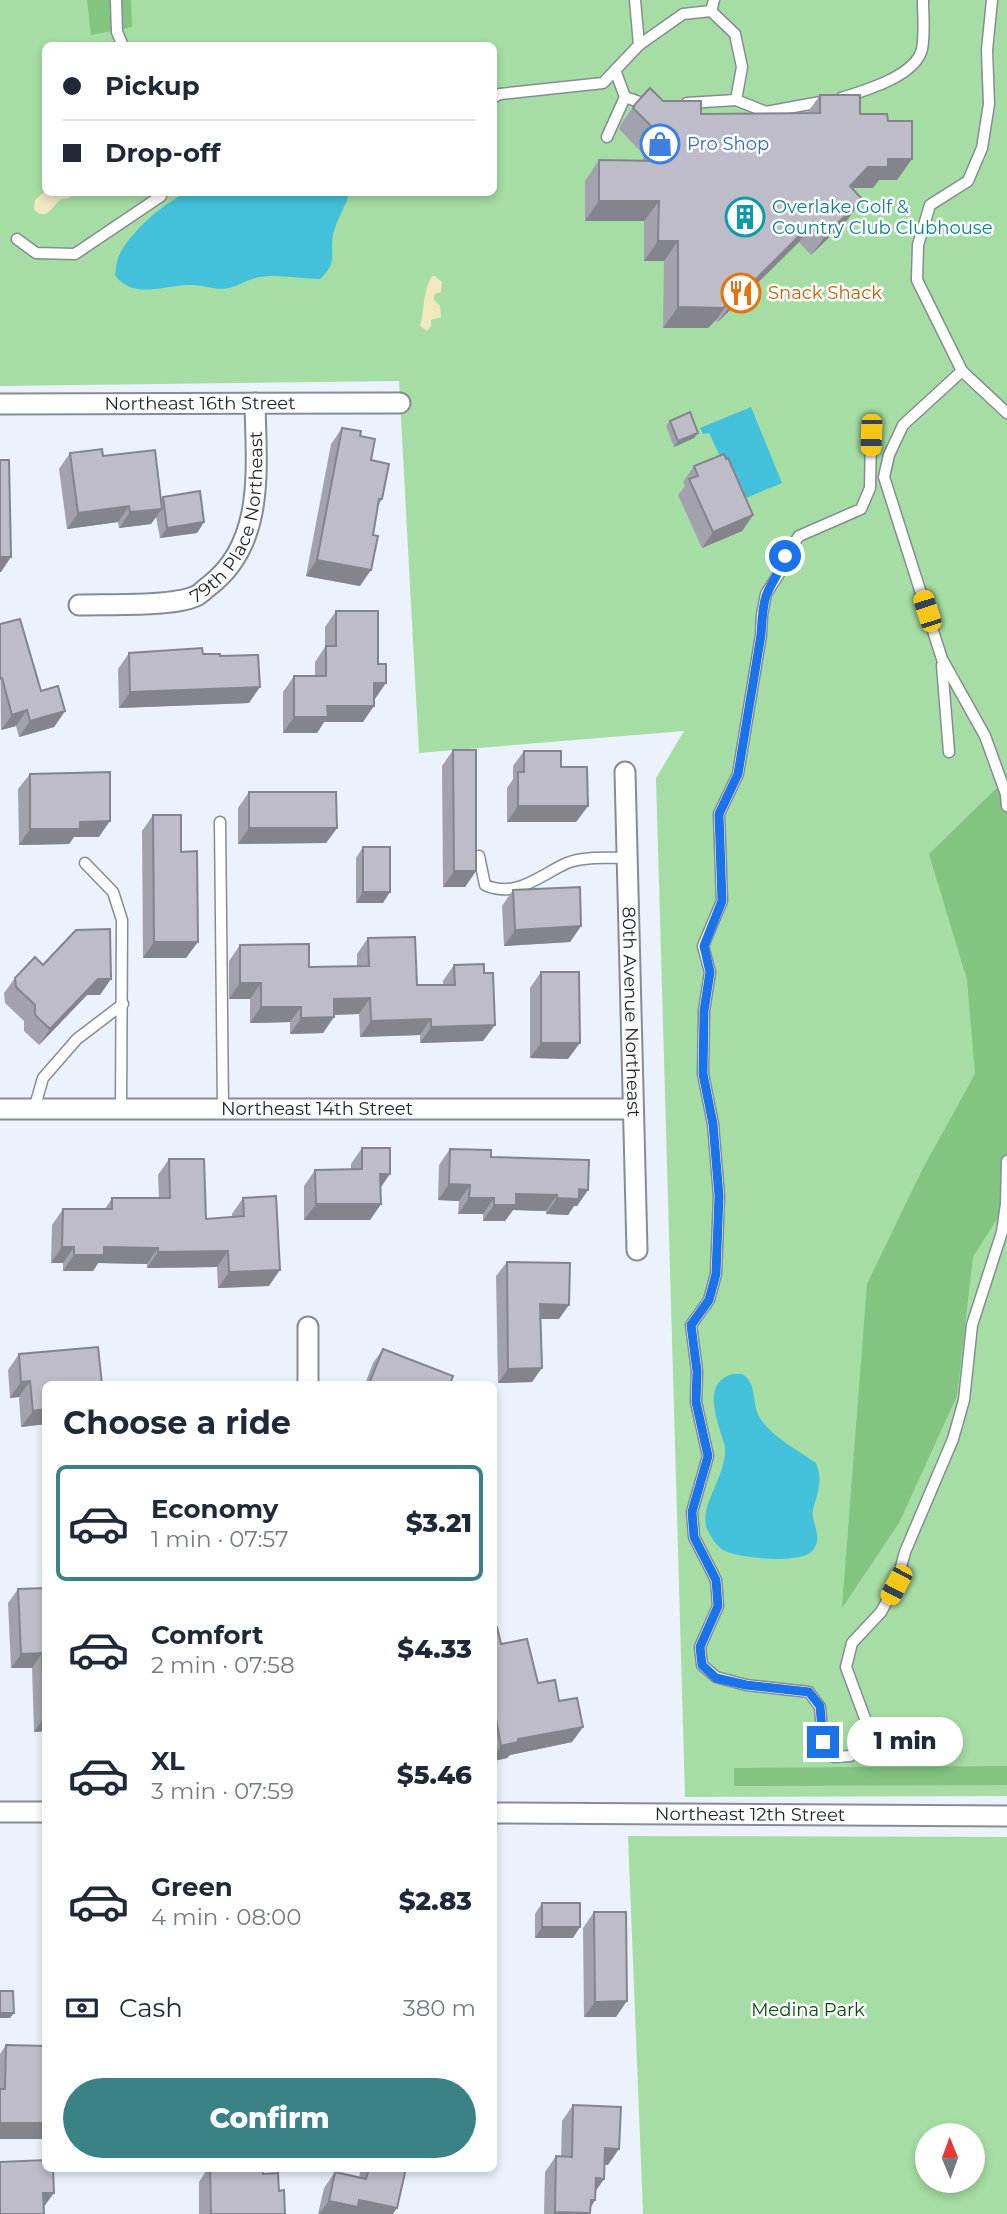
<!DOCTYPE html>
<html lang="en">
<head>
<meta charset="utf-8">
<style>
  body { margin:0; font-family:Montserrat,sans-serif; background:#f6f6f7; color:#1f2937; height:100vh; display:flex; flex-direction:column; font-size:26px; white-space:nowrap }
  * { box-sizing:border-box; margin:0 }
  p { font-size:23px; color:#747a83 }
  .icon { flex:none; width:38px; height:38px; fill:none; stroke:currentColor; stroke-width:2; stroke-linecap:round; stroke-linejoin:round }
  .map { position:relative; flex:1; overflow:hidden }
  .drawer { position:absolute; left:42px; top:1381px; width:455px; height:791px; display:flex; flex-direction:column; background:#fff; border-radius:10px; box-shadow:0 4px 10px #0003 }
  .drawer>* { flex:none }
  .top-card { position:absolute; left:42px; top:42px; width:455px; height:154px; border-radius:10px; box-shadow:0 4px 10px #0003; display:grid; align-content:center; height:154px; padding:0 21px; background:#fff }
  .needle { width:46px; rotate:359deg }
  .tools { position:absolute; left:915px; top:2123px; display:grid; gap:14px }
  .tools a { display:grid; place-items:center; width:70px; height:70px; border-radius:50%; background:#fff; box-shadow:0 4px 10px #0003; font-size:35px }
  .end { position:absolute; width:32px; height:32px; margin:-16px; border:9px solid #1a73e8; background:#fff; box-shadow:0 0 0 4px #fff }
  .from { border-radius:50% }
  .bubble { position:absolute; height:49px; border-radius:24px; background:#fff; box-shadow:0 4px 10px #0003; font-size:23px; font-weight:800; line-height:49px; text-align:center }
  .car { position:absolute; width:21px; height:42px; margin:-21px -10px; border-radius:9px; box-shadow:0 0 5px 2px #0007; background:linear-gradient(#f5c518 24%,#345 0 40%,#f5c518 0 76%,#345 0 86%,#f5c518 0) }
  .top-card b { display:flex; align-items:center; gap:24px; height:66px; font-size:26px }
  .top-card b+b { border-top:2px solid #e0e1e3 }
  .top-card i { width:18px; height:18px; background:#1f2937 }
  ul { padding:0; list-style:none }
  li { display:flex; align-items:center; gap:21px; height:116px; margin:0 14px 10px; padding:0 7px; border:4px solid transparent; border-radius:10px }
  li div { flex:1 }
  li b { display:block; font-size:26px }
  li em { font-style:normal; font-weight:800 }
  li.current { border-color:#3a8285 }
  li>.icon { width:63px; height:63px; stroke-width:1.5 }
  h2 { padding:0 21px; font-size:32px; line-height:84px }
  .pay { display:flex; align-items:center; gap:18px; height:77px; padding:0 21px; font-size:26px }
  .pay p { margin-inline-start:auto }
  .action { display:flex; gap:14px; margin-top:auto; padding:14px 21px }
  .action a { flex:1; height:80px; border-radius:42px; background:#3a8285; color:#fff; font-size:28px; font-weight:800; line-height:80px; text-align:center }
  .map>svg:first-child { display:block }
</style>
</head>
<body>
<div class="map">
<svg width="1007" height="2214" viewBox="0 0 1007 2214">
  <rect width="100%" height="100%" fill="#ebf2fc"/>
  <g fill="#a6dda4" fill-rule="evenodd">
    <path d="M0,0h1007v1796l-322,1 -29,-1019 28,-47 -265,22 -20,-372 -399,5zM46,46h448v146h-448z"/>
    <path d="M628,1836l379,1v377h-364zM928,2135h45v45h-45z"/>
  </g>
  <g fill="#83c481">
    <path d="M87,0h44l1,27 -41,8z"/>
    <path d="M1007,778v425l-34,54 -16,139 -58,127 -57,85 25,-324 55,-114 53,-96 -8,-94 -38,-126z"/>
    <path d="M1007,1766v19l-273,1v-18z"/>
  </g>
  <g fill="#f1e8c2">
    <path d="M45,191l1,1 30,1 -8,5 -7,1c-8,7 -16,24 -27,10l1,-9z"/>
    <path d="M432,276h3l7,6 -1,10 -6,2c-3,6 0,8 5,11l1,12 -10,3v6l-4,5 -7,-5c5,-16 2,-34 12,-50z"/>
  </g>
  <g fill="#43c1db">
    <path d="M186,193h163c-3,13 -11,24 -15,38 -6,21 6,30 -14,48 -19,0 -40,-5 -60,-2 -10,1 -20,8 -31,11 -13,3 -24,-3 -37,-3 -26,-1 -59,16 -77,-10 1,-5 1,-12 3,-17 9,-23 45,-55 68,-65z"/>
    <path d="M751,407l31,76 -41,17 -32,-67 -6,1 -3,-6z"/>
    <path d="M733,1374h9c16,9 9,30 18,44 12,19 38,32 56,45 7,17 2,29 -3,46 -3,13 11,27 0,41 -11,15 -73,8 -88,1 -8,-4 -16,-16 -19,-25 -6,-23 25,-57 18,-83 -6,-21 -24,-60 9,-69z"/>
  </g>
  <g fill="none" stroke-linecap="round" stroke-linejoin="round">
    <defs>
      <g id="lane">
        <path d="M116,0l1,32 6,14"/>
        <path d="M992,0l-5,50 2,54 -7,44 -14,33 -38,24 -12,40 -1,35 45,91 45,42"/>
        <path d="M711,11l3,-11"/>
        <path d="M639,45l44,-31 28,-3 24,23 7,33 -6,33 -49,3"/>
        <path d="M615,70l10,27 23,8"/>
        <path d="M494,97l6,-3 103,-11 36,-38 -4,-45"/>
        <path d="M841,98c23,-7 75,-22 81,-49 3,-15 1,-34 1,-49"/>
        <path d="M736,100l30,12 60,-11"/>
        <path d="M607,137l18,-40"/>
        <path d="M17,239l19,14 39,1 86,-58"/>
        <path d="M962,371l-59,54 -14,30 -5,22 58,182 43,77 21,58 1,12"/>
        <path d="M871,435l-1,53 -9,21 -62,27 -14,20 -3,13 -16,25 -4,21 -1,20 -23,139 -19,40 3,87 -19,45 7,26 -6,39 -1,63 10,50 6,72 -3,78 -7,26 -18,25 6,46 -1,31 12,54 -16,56 2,25 22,43 2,26 -18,41 2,18 14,12 30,8 63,7 11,15 3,35 11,15 16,-1 13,-10 4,-22 -21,-57 6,-24 29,-31 15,-27 9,-33 48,-113 11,-39 8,-75 30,-93 4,-28 1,-43"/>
        <path d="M942,665l7,87"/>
        <path d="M220,822l3,287"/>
        <path d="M479,856l6,29c31,14 55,-10 82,-22 17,-7 41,-5 60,-5"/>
        <path d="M85,863l28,29 9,28 -1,189"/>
        <path d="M34,1109l9,-31 34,-39 46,-35"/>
      </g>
      <g id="street">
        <path id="s1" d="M0,404l400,-1"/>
        <path id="s2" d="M79,605c28,-1 93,2 117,-9 4,-2 9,-7 13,-10 57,-43 47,-120 46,-183"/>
        <path id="s3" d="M625,772l12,478"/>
        <path id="s4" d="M0,1109h633"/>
        <path d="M308,1384v-57"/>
        <path d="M0,1812h46"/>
        <path id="s5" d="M494,1813l513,3"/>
      </g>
    </defs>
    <use href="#lane" stroke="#868c95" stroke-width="13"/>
    <use href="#street" stroke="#868c95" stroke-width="23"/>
    <use href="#lane" stroke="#fff" stroke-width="10"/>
    <use href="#street" stroke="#fff" stroke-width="19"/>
  </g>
  <g fill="#a3a2ac">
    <path d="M820,95l40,19 28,7 9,59h-18l-6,8h-20v1l9,10 -14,20 -37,36 -12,-13 -81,80 -2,-2 -8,8h-45l1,-67h-20v-40h-59v-40l14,-21h44v-6l-24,-25 2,-5 15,-21 27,-2 38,13 106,-1z"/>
    <path d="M670,421l28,12 -4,5 -20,9 -8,-21z"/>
    <path d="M342,428l18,8 11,24 11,39 -4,7 -18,80 -54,-10 25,-132z"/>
    <path d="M70,453l33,3 58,43 2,-2 41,25 -7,11 -37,5 -4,-21 -5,7 -32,4 -1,-6 -51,7 -8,-60z"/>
    <path d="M726,459l27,56 -11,16 -40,17 -24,-53 7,-9 -2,-4 11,-16z"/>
    <path d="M336,611l38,88 -11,23h-39l-7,11h-34v-41l11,-16h21v-14l10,-15v-20z"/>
    <path d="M0,624l41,67 24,20 -11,16 -35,10 -3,-11 -15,4z"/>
    <path d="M129,653l74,1 17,2 29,47 -130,5 -1,-39z"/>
    <path d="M453,750l23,121 -11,16h-22l-1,-121z"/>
    <path d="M524,751l37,16 27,39 -12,16h-69v-34l6,-9v-13z"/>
    <path d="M30,774l69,63h-25l-5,7 -50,1 -1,-56z"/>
    <path d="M249,792l88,36 -11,15 -88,1v-36z"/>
    <path d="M153,815l28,37 5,106h-43l-1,-127z"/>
    <path d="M363,847l20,56h-27v-45z"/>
    <path d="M513,890l68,36 -11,16 -66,4 -2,-40z"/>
    <path d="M368,938l49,47h26v-4l11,-16 29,76 -63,2v-8l-60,2 -1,-23 -25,1 -11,18 -33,1v-12l-40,1v-24h-21v-38l11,-16 69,22 48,-1v-12z"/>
    <path d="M43,965l57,30h-13l-48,50 -15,-14v-10l-19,-18 -1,-10 11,-15z"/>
    <path d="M541,972l27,87 -38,-1v-70z"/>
    <path d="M362,1148l19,56 -11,16h-66v-34l11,-16h36v-6z"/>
    <path d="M450,1149l41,8 97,33 -11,16h-3l-6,9 -22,-1v-3l-33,-1 -8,11h-22v-7h-25l1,-13 -21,-1 1,-35z"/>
    <path d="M169,1159l37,60 26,-2v-3l11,-16 26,88 -51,2 -1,-21 -70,1v-4l-49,-1 -5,8h-30v-8h-12l1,-38 11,-16h42l7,-11h47l-1,-23z"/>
    <path d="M507,1262l52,57h-18l-9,63 -34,1 -2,-107z"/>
    <path d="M383,1349l67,35h-85l8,-21z"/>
    <path d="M19,1354l27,30v40l-25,3 -2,-30 -9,1 -2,-28z"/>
    <path d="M46,1588v143l-12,1 -2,-64h-21l-3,-65 10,-14z"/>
    <path d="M494,1627l7,17 37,39 21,18 24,26 -11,15 -62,13 -3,3 -13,3z"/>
    <path d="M542,1903l31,35h-38v-24z"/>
    <path d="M594,1912l22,105h-32l-1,-89z"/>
    <path d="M6,2045l40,1v93h-46v-85z"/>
    <path d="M573,2105l35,60 -3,-1 -1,15 -9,12v9l-4,7 -1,7h-46l1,-42 11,-16 5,1 1,-36z"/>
    <path d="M208,2168l55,6 16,17 6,23h-86v-32z"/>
    <path d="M361,2168h45l-13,46h-75l6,-26 11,-16 24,6z"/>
  </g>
  <g fill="#84848c">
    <path d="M888,159h24l-15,21h-18l-6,8h-20l-18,18 15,-20 18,-19z"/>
    <path d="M862,199l-14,20 -37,36 15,-20z"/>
    <path d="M599,201h60l-15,20h-59z"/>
    <path d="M813,222l-14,20 -81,80 15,-20z"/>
    <path d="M658,241h20l-14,20h-20z"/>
    <path d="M730,300l-14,20 -8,8h-45l15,-21z"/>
    <path d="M698,433l-4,5 -20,9 4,-6z"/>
    <path d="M129,506l-11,16 -51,7 11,-16z"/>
    <path d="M162,509l-11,15 -32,4 11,-16z"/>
    <path d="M753,515l-11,16 -40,17 11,-16z"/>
    <path d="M204,522l-7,11 -37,5 7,-10z"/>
    <path d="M0,557h11l-10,15h-1z"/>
    <path d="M317,560l54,10 -11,16 -54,-10z"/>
    <path d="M374,683h12l-11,16z"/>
    <path d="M260,687l-11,16 -130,5 11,-16z"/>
    <path d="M327,706h47l-11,16h-39l-7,11h-34l11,-16z"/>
    <path d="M27,710l-11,16 -15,4 11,-15z"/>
    <path d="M65,711l-11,16 -35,10 11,-16z"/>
    <path d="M518,806h70l-12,16h-69z"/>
    <path d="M110,821l-11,16h-25l-5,7 -50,1 11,-16 50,-7z"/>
    <path d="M249,828h88l-11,15 -88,1z"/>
    <path d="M454,871h22l-11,16h-22z"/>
    <path d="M363,892h27l-7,11h-27z"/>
    <path d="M581,926l-11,16 -66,4 11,-16z"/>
    <path d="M154,942h44l-12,16h-43z"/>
    <path d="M98,979h13l-11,16h-13l-48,50 11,-16z"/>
    <path d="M240,983h21l-11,16h-21z"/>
    <path d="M370,998l-11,16 -36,1 11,-16z"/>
    <path d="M261,1007h40l-11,15 -40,1z"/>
    <path d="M334,1017l-11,16 -33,1 11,-16z"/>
    <path d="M431,1019l-11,16 -60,2 11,-16z"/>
    <path d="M495,1025l-12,16 -63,2 11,-16z"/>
    <path d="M541,1043h39l-12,16 -38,-1z"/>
    <path d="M380,1174h10l-11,16z"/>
    <path d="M449,1184l21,1 -11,16 -21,-1z"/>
    <path d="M579,1189l9,1 -11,16h-3l-6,9 -22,-1 11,-16z"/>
    <path d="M516,1194l41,1 -11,16 -33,-1 -8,11h-22l11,-16z"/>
    <path d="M469,1198h25l-11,16h-25z"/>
    <path d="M316,1204h65l-11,16h-66z"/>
    <path d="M62,1247h12l-11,16h-12z"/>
    <path d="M104,1247l54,1 -11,16 -49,-1 -5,8h-30l11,-16z"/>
    <path d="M228,1251l-11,16 -70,1 11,-16z"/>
    <path d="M280,1270l-11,16 -51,2 11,-16z"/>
    <path d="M540,1304l29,1 -10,14h-29z"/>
    <path d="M542,1368l-10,14 -34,1 10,-14z"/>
    <path d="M30,1381l-11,16 -9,1 11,-16z"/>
    <path d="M46,1409v15l-25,3 12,-16z"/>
    <path d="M42,1653l-10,15h-21l10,-14z"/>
    <path d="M44,1717h2v14l-12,1z"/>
    <path d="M583,1727l-11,15 -62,13 -3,3 -13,3v-5l7,-10 17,-7z"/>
    <path d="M542,1927h38l-7,11h-38z"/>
    <path d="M627,2001l-11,16h-32l11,-15z"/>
    <path d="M0,2013h14l-4,5h-10z"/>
    <rect x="0" y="2123" width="46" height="16"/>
    <path d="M605,2148l14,1 -11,16 -14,-1z"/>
    <path d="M596,2178l8,1 -11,16z"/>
    <path d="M43,2193h11l-11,15z"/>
    <path d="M359,2200l38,8 -4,6h-74l10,-13z"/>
    <path d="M591,2200h4l-8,13h3v1h-37l2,-2z"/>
  </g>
  <g fill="#bdbcc8" stroke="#84848c" stroke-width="2">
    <path d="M650,88l13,13h38v13l119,-1v-18h40v19h27l1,7h24v38h-24v8h-20l-18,19 12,13 -36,36 -13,-13 -80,80 -3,-2 -7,8 -45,-1v-66h-20l1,-40h-60v-41l59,1v-28l-25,-25 3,-5z"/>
    <path d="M690,412l8,21 -20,8 -8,-20z"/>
    <path d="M342,428l19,3 -1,5 15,3 -4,21 18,4 -7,35h-3l-6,36 5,1 -7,34 -54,-10z"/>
    <path d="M102,449l1,7 52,-6 7,59 -32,3 -1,-6 -51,7 -8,-60z"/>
    <path d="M724,454l2,5 2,-1 25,57 -40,17 -24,-53 9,-3 -4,-10z"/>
    <path d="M0,460h9l2,97h-11z"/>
    <path d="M200,491l4,31 -37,6 -4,-31z"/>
    <path d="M336,611h42v53h8v19h-12v23h-47l1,11h-34v-41h32v-30h10z"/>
    <path d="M20,619l21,72 17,-5 7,25 -35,10 -3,-11 -15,5 -10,-37 -2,1v-55z"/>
    <path d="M202,648l1,6h17v2l38,-1 2,32 -130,5 -1,-39z"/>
    <path d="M453,750h23v121h-22z"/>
    <path d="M524,751h37v16h26l1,39h-70v-34h6z"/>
    <path d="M110,772v49l-30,1v7h-50v-55z"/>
    <path d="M249,792h87l1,36h-88z"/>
    <path d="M153,815h28v37l16,-1 1,91h-44z"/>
    <rect x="363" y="847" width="27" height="45"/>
    <path d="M580,887l1,39 -66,4 -2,-40z"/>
    <path d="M110,929l1,50h-13l-48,50 -15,-14v-10l-19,-18 -1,-9 20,-21 8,8 33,-35z"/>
    <path d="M415,937l2,48h38l-1,-20 30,-1v9h9l2,52 -64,2v-8l-60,2 -1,-23 -36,1v18l-33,1v-11h-40v-24h-21v-38l69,-1v23l60,-1 -1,-28z"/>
    <path d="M541,972h38l1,71h-39z"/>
    <path d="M362,1148h28v26h-10l1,30h-65l-1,-34 47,-1z"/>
    <path d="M450,1149l41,1v7l98,3 -1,30 -9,-1v10l-22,-1v-3l-41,-1v11h-22v-7h-25l1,-13 -21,-1z"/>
    <path d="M169,1159h35l2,60 38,-3 -1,-18 33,-2 4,74 -51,2 -1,-21 -70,1v-4l-54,-1v8h-30v-8h-12l1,-38h49v-11h58z"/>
    <path d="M507,1262l63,1 -1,42 -29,-1 2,64 -34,1z"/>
    <path d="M98,1347l4,37h-56v25l-13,2 -3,-30 -9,1 -2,-28z"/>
    <path d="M383,1349l70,27 -3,8h-72l-8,-3z"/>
    <path d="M46,1588v129h-2l-2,-64 -21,1 -3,-65z"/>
    <path d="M494,1627h3l4,17 26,-5 11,44 17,-3 4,21 18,-3 6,29 -65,12v3l-17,4 -7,-38z"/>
    <rect x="542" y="1903" width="38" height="24"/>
    <path d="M594,1912h32l1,89 -32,1z"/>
    <path d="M0,1991h13l1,22h-14z"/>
    <path d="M6,2045l40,1v77h-46v-34h5z"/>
    <path d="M573,2105l48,2 -2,42 -14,-1 -1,31 -8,-1 -1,22h-4l-1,13 -35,-1 1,-56 16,1z"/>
    <path d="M46,2160v8h7l1,25h-11l1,21h-44v-52z"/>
    <path d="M210,2168h53v6l15,-1 1,18 5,-1 1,24h-74z"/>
    <path d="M369,2168h37l-9,40 -38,-8 -1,7 -29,-6 6,-29 31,7z"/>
  </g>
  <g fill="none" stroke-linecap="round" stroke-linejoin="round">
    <path stroke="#1a73e8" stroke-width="9" d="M785,556c-4,16 -14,26 -19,40 -4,13 -4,26 -5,39l-23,139 -19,40 3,87 -18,45 6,26 -6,39 -1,63 10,50 6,72 -3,78 -7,26 -18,25 6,46 -1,31 12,54 -16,56 2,25 22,43 2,26 -18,41 2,18 14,13 30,7 63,7 11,14 3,36"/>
  </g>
  <defs>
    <symbol id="shop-ring" viewBox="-11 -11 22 22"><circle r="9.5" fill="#fefefe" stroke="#3f7fe0" stroke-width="1.5"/><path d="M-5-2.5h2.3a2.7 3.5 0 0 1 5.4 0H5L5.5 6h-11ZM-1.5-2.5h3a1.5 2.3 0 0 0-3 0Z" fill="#3f7fe0"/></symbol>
    <symbol id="building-ring" viewBox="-11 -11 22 22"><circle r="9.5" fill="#fefefe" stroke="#0f9aa8" stroke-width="1.5"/><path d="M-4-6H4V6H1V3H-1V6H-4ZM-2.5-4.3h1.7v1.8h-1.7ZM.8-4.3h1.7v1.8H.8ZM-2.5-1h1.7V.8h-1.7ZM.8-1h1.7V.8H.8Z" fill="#0f9aa8"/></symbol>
    <symbol id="restaurant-ring" viewBox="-11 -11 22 22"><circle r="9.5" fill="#fefefe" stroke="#e8710a" stroke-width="1.5"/><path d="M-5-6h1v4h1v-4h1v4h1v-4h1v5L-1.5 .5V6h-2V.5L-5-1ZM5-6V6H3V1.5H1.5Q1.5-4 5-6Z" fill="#e8710a"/></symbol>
  </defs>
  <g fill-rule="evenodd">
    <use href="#shop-ring" x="638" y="122" width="44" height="44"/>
    <use href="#building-ring" x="723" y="195" width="44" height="44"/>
    <use href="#restaurant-ring" x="719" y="271" width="44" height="44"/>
  </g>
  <g text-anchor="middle" stroke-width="5" stroke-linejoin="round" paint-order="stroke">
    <g font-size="18" fill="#366cbe" stroke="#fefefe" text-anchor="start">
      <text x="687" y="150">Pro Shop</text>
    </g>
    <g font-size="18" fill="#0d838f" stroke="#fefefe" text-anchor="start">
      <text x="772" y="213">Overlake Golf &amp;<tspan x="772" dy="21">Country Club Clubhouse</tspan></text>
    </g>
    <g font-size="18" fill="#c56008" stroke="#fefefe" text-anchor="start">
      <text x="768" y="299">Snack Shack</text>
    </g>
    <g font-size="18" fill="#232629" stroke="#fefefe">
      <text dy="6" stroke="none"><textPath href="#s1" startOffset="200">Northeast 16th Street</textPath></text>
      <text dy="6" stroke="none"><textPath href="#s2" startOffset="208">79th Place Northeast</textPath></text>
      <text dy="6" stroke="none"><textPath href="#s3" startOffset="240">80th Avenue Northeast</textPath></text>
      <text dy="6" stroke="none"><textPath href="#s4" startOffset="317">Northeast 14th Street</textPath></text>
      <text dy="6" stroke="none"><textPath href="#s5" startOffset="256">Northeast 12th Street</textPath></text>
    </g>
    <g font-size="18" fill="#054c0b" stroke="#fefefe">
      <text x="808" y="2016">Medina Park</text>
    </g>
  </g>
</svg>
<div class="tools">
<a><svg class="needle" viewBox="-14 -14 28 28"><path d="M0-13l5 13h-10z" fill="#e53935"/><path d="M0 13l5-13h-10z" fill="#747a83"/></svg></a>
</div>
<i class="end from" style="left:785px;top:556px"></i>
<i class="end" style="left:823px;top:1742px"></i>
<div class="bubble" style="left:847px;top:1717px;width:116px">1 min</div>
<i class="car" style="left:871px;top:435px;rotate:182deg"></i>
<i class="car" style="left:927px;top:611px;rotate:342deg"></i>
<i class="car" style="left:896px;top:1585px;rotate:208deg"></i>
<div class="top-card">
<b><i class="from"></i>Pickup</b>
<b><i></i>Drop-off</b>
</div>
<section class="drawer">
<h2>Choose a ride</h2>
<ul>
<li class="current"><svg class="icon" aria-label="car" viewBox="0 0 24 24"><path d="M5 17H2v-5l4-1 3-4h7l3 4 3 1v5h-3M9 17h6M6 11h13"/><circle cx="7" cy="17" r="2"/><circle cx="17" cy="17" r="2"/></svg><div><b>Economy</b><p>1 min · 07:57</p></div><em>$3.21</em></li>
<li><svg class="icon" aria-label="car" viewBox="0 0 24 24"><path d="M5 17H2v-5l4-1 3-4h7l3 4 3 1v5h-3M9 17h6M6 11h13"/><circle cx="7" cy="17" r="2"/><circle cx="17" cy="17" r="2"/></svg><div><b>Comfort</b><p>2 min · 07:58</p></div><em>$4.33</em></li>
<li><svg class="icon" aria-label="car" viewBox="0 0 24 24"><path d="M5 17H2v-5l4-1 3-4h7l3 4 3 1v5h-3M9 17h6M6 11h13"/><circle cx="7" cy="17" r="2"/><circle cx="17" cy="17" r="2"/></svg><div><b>XL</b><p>3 min · 07:59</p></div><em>$5.46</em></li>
<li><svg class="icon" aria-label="car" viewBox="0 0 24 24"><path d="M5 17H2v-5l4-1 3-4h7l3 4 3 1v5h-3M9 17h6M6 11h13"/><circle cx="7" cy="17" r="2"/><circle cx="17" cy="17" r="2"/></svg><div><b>Green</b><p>4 min · 08:00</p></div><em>$2.83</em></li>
</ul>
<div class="pay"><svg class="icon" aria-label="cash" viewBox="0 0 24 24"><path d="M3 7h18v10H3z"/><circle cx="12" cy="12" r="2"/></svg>Cash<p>380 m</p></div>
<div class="action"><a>Confirm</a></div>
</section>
</div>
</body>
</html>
